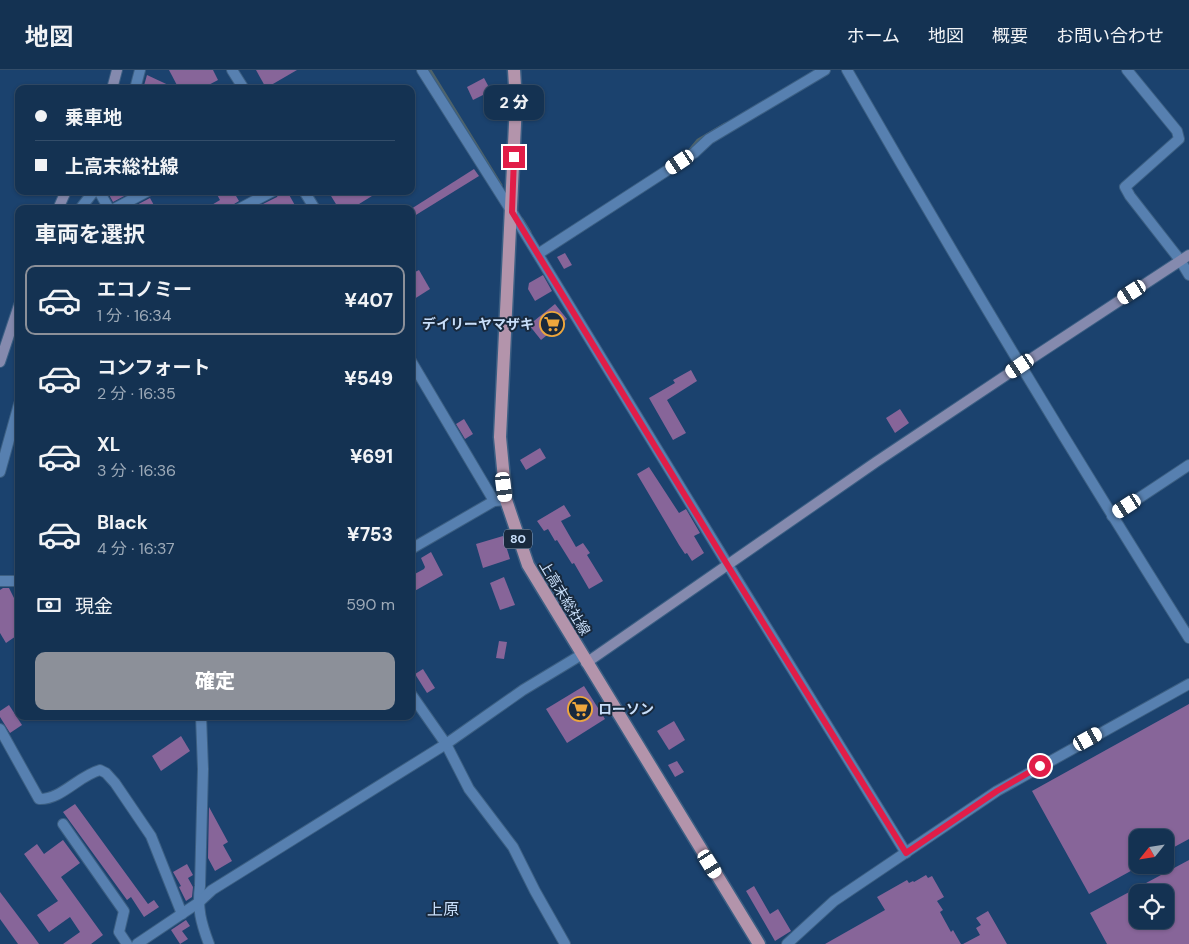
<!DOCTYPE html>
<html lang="ja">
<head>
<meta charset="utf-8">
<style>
  body { margin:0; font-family:"DM Sans","Noto Sans JP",sans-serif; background:#213e5c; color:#f1f3f6; height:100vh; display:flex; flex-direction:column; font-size:19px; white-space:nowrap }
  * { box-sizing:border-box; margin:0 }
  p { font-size:16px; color:#9daab8 }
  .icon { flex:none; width:28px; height:28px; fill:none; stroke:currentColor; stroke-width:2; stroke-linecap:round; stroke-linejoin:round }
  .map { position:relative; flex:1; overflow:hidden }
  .drawer { position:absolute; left:15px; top:135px; width:400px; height:515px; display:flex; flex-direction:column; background:#143252; border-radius:10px; box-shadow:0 1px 4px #0004,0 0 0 1px #334d69 }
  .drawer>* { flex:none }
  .top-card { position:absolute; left:15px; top:15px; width:400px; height:110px; border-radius:10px; box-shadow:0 1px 4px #0004,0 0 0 1px #334d69; display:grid; align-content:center; height:110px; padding:0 20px; background:#143252 }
  .needle { width:32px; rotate:240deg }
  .fabs { position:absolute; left:1129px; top:759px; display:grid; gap:10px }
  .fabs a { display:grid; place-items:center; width:45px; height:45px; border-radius:10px; background:#143252; box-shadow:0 1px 4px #0004,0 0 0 1px #334d69; font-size:25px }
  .end { position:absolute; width:22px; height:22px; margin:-11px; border:6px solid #e11d48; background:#fff; box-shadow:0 0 0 2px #fff }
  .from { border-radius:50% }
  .bubble { position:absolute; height:35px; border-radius:10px; background:#143252; box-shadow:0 1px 4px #0004,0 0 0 1px #334d69; font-size:16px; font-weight:800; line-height:35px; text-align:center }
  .car { position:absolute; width:15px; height:30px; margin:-15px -8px; border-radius:6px; box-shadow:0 0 4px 1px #0007; background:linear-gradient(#fff 24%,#345 0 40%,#fff 0 76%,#345 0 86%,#fff 0) }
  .top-card b { display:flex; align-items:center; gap:18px; height:48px; font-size:19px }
  .top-card b+b { border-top:1px solid #334d69 }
  .top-card i { width:12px; height:12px; background:#f1f3f6 }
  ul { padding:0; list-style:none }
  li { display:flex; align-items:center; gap:15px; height:70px; margin:0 10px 8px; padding:0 10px; border:2px solid transparent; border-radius:10px }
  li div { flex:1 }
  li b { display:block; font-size:19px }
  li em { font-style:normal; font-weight:800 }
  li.selected { border-color:#8c9099 }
  li>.icon { width:45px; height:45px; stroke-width:1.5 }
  h2 { padding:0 20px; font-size:22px; line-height:60px }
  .pay { display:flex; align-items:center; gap:12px; height:55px; padding:0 20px; font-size:19px }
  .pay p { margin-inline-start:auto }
  .action { display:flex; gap:10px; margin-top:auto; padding:10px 20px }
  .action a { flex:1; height:58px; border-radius:10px; background:#8c9099; color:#fff; font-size:20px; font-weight:800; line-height:58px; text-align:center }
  header { display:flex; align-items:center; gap:30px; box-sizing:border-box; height:70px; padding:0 25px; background:#143252; border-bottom:1px solid #334d69 }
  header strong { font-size:24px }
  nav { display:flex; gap:28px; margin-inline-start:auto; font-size:18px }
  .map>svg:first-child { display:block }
</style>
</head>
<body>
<header>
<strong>地図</strong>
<nav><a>ホーム</a><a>地図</a><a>概要</a><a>お問い合わせ</a></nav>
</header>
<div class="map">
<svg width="1189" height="874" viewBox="0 0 1189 874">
  <rect width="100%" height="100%" fill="#1b426e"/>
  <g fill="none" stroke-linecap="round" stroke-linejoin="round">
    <g stroke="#4e636a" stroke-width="3">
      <path d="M430,0l71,115"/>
      <path d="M689,81l9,-11 27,-16"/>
      <path d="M522,149l8,13"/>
    </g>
  </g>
  <g fill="#876599" fill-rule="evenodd">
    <path d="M169,0h44l5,10 -17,9h-22z"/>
    <path d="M256,0h41l-31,18z"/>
    <path d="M147,5l30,14h-34z"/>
    <path d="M484,8l7,13 -18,9 -6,-13z"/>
    <path d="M474,99l5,7 -68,42v-9z"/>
    <path d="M107,121h20l1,3 -15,8z"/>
    <path d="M215,121h18l6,10 -13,8h-21l15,-9z"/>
    <path d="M280,121h7l10,18h-33l-3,-4 16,-8z"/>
    <path d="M328,121h22l2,5 8,-5h20l-29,18h-12z"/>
    <path d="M150,128l6,11h-27z"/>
    <path d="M565,183l7,12 -8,4 -7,-12z"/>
    <path d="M419,200l11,19 -19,12v-27z"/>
    <path d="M543,205l9,16 -17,10 -7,-12 1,-6z"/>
    <path d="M555,234l12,15 -26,21 -12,-15z"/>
    <path d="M691,300l6,11 -30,19 19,33 -13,7 -24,-42 26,-15 -2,-3z"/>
    <path d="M900,339l9,14 -14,10 -9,-15z"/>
    <path d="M464,349l9,15 -8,5 -9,-15z"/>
    <path d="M540,378l6,10 -20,12 -6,-10z"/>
    <path d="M649,397l30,46 7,-4 14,24 -6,3 10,17 -12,8 -5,-8 -2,1 -6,-9 -42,-71z"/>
    <path d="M564,435l7,11 -10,5 15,26 7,-4 7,10 -3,2 16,26 -14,8 -15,-26 -2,1 -15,-24 -2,1 -7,-12 -4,2 -7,-10z"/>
    <path d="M503,466l7,23 -27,9 -7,-24z"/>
    <path d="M431,482l12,23 -32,18v-17l13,-7 1,-2 -4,-9z"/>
    <path d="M504,507l11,28 -15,5 -10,-27z"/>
    <path d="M3,518h6l10,20v26l-13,9 -6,-10v-43z"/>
    <path d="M499,571l8,1 -3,17 -8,-1z"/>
    <path d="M423,599l12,19 -8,5 -12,-19z"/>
    <path d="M584,616l21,33 -38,24 -21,-34z"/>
    <path d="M1189,634v135l-24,13v-14h-27v29l-49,27 -57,-103z"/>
    <path d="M9,635l13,20 -12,8 -10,-16v-6z"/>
    <path d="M674,651l11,19 -16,10 -12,-19z"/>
    <path d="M181,666l9,15 -29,20 -9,-15z"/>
    <path d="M677,691l7,11 -9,5 -7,-12z"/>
    <path d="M75,734l73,100 6,-4 5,7 -15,10 -13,-20 -4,3 -64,-88z"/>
    <path d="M209,737l19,35 -5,3 9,16 -17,10 -7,-13z"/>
    <path d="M63,770l17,23 -19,14 42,58 -12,9h-28l17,-12 -10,-15 -21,15 -12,-17 21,-14 -34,-47 13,-10 7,10z"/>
    <path d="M1189,790v84h-82l-17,-31zM1138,822h27v28h-27z"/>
    <path d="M187,794l6,11 -5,3 5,9 -1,10 -6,4 -7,-14 2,-1 -8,-14z"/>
    <path d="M926,805l2,3 4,-2 12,21 -7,4 6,9 -3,2 11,20 2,-2 8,14h-136l60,-34 -8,-13 30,-17 2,3 4,-2 1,1z"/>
    <path d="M754,816l16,28 8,-5 13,22 -16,10 -29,-50z"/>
    <path d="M0,822l34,45 5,7h-21l-18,-25z"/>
    <path d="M988,841l19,33h-44l17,-9 -4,-7 5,-3 -5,-7z"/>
    <path d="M186,850l4,6 -8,5 6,8 -8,5 -9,-14z"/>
  </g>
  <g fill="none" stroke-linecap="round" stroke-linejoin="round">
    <defs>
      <g id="street">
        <path d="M232,0l12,19"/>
        <path d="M422,0l90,142 216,353 178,288"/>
        <path d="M847,0c110,192 224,381 342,568"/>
        <path d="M1127,0l50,61 2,8 -54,48 5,9 50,64 9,15"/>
        <path d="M135,19l5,-19"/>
        <path d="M99,121l10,18"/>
        <path d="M304,121l11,18"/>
        <path d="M80,139l14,-18"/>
        <path d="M114,139l34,-18"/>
        <path d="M239,139l34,-18"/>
        <path d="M538,184l156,-101 15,-14 116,-69"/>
        <path d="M411,291l83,140 12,-1"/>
        <path d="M0,402l19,-68"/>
        <path d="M1112,446l77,-51"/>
        <path d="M411,479l83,-48"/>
        <path d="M0,511h19"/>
        <path d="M411,624l35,50 23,45 44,58 22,44 30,53"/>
        <path d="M201,646l2,53 -3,117c-3,22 1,37 9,58"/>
        <path d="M0,659l39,70c22,1 39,-23 61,-29l6,3 9,10 36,53 31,78"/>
        <path d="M63,754l61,87 -5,21 8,12"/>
        <path d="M137,874l61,-41 14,-13 234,-146 77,-54 58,-35"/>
        <path d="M787,874l47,-43 163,-110 192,-107"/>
      </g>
      <g id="secondary">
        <path d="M112,19l5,-19"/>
        <path d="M58,139l8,-18"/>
        <path d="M0,292l19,-57"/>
        <path d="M586,593l290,-201 144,-96 169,-111"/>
      </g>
      <path id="primary" d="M514,0l2,33 -16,334 6,63 22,65 231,379"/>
    </defs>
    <use href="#street" stroke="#3c5f83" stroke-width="12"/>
    <use href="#secondary" stroke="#3c5f83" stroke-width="12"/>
    <use href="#primary" stroke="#3c5f83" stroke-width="15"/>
    <use href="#street" stroke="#5780b0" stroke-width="10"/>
    <use href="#secondary" stroke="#858aae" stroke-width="10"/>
    <use href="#primary" stroke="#b394ab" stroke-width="12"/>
  </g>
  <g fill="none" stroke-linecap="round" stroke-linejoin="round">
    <path stroke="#e11d48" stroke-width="6" d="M514,87l-2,55 216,354 178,287 91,-62 43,-25"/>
  </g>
  <defs>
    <symbol id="supermarket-ring" viewBox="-11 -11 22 22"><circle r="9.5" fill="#18293d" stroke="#eea73d" stroke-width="1.5"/><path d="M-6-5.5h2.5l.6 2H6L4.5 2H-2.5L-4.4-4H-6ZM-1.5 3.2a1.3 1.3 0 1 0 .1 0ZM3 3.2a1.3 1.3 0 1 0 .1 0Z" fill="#eea73d"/></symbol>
  </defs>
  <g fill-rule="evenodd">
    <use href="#supermarket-ring" x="538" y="240" width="28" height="28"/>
    <use href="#supermarket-ring" x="566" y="625" width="28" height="28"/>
  </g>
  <g text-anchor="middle" stroke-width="4" stroke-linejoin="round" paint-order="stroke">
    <rect fill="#18293d" stroke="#93a8c1" stroke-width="1" x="504" y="459.5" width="28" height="19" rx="4"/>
    <g font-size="12" font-weight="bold" fill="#c8def9">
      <text x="518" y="473">80</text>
    </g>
    <g font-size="14" font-weight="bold" fill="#c8def9" stroke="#18293d" text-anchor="end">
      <text x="534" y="259">デイリーヤマザキ</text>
      <text x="598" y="644" text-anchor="start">ローソン</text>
    </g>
    <g font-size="14" fill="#c8def9" stroke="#18293d">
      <text transform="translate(565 528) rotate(59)" y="5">上高末総社線</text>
    </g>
    <g font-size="16" fill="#c8def9" stroke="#18293d">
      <text x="443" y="845">上原</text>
    </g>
  </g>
</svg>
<div class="fabs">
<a><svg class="needle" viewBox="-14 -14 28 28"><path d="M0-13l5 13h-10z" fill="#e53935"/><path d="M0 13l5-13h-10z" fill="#9daab8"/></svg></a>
<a><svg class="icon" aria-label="locate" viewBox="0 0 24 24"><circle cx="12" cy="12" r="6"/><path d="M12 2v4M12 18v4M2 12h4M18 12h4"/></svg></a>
</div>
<i class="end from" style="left:1040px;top:696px"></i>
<i class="end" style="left:514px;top:87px"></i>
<div class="bubble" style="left:484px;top:15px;width:60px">2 分</div>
<i class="car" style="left:680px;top:92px;rotate:236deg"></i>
<i class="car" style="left:1132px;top:222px;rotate:237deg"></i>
<i class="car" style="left:1020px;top:296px;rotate:236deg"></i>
<i class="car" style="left:504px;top:417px;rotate:173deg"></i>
<i class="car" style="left:1127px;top:436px;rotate:237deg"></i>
<i class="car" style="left:1088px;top:669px;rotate:61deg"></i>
<i class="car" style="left:710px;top:794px;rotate:148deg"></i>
<div class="top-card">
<b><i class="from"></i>乗車地</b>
<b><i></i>上高末総社線</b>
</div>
<section class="drawer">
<h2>車両を選択</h2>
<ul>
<li class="selected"><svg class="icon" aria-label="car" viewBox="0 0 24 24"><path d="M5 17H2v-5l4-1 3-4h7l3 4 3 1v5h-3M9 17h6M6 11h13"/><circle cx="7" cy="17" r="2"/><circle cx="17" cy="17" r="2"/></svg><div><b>エコノミー</b><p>1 分 · 16:34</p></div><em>¥407</em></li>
<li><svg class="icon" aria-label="car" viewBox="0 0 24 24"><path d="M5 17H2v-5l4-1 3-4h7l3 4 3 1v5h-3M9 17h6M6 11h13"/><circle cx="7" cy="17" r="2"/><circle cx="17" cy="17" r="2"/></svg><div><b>コンフォート</b><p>2 分 · 16:35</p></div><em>¥549</em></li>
<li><svg class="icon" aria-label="car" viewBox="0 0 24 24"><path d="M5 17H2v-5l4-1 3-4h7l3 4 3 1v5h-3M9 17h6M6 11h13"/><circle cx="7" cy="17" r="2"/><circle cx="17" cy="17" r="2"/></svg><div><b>XL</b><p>3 分 · 16:36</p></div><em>¥691</em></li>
<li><svg class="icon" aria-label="car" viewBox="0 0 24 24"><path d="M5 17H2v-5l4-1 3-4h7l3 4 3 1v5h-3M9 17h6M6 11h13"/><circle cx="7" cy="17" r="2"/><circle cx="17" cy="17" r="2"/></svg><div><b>Black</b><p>4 分 · 16:37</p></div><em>¥753</em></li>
</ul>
<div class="pay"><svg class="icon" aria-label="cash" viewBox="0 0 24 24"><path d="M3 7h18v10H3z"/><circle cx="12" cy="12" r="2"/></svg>現金<p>590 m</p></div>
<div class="action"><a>確定</a></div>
</section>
</div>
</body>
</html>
